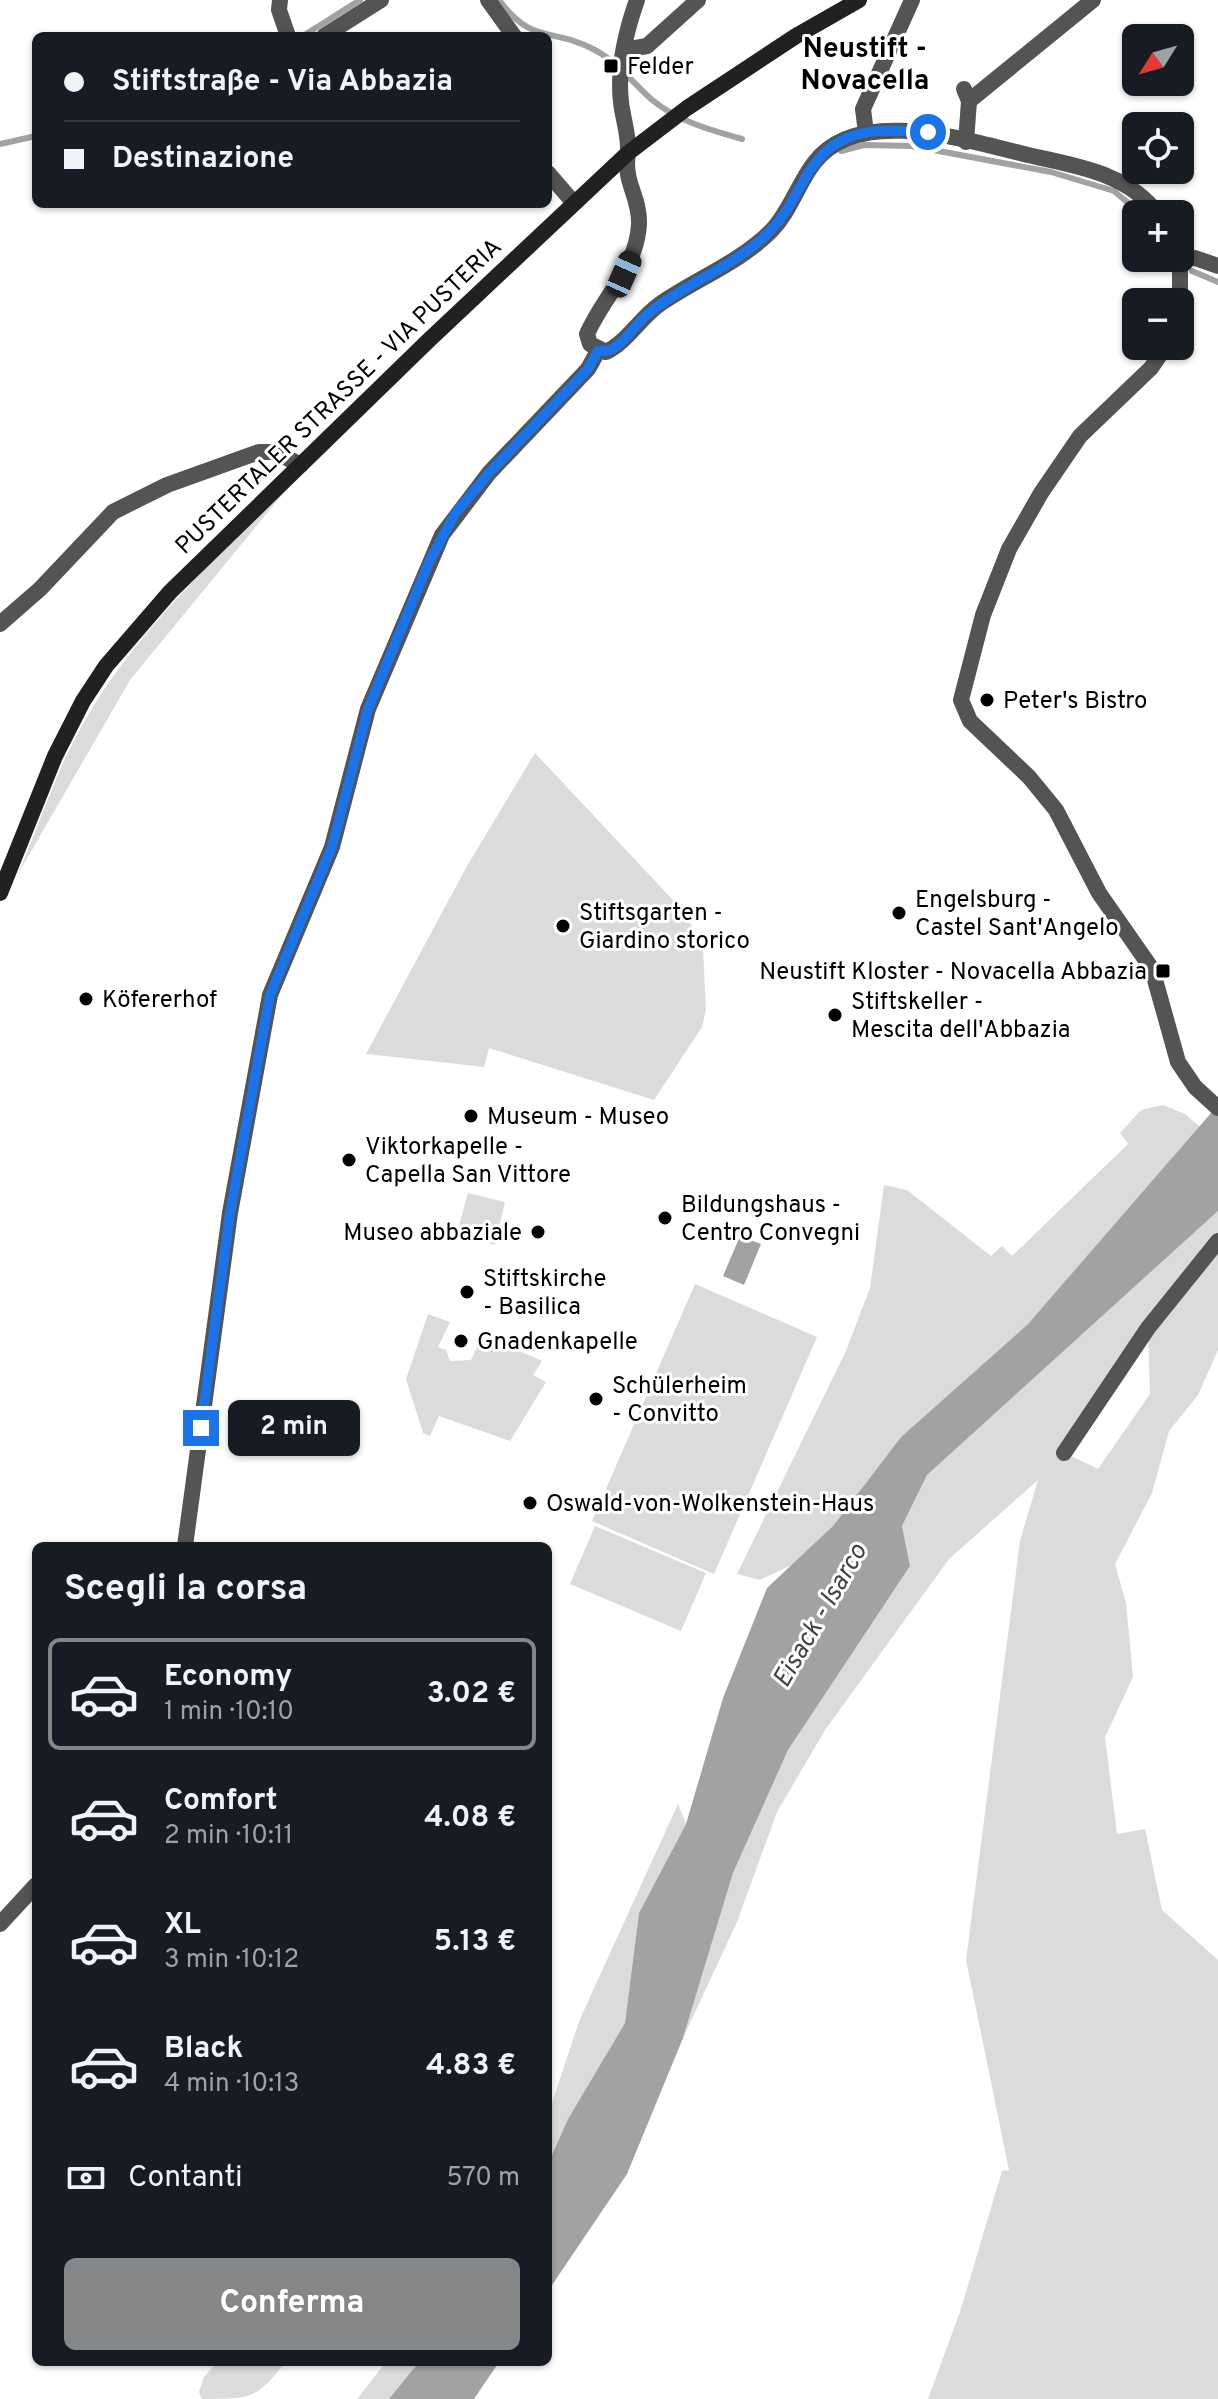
<!DOCTYPE html>
<html lang="it">
<head>
<meta charset="utf-8">
<style>
  body { margin:0; font-family:Overpass,sans-serif; background:#20242c; color:#f1f3f6; height:100vh; display:flex; flex-direction:column; font-size:30px; white-space:nowrap }
  * { box-sizing:border-box; margin:0 }
  p { font-size:26px; color:#9ea1a6 }
  .icon { flex:none; width:44px; height:44px; fill:none; stroke:currentColor; stroke-width:2; stroke-linecap:round; stroke-linejoin:round }
  .map { position:relative; flex:1; overflow:hidden }
  .sheet { position:absolute; left:32px; top:1542px; width:520px; height:824px; display:flex; flex-direction:column; background:#171b24; border-radius:12px; box-shadow:0 2px 6px #0004 }
  .sheet>* { flex:none }
  .top-card { position:absolute; left:32px; top:32px; width:520px; height:176px; border-radius:12px; box-shadow:0 2px 6px #0004; display:grid; align-content:center; height:176px; padding:0 32px; background:#171b24 }
  .needle { width:52px; rotate:233deg }
  .tools { position:absolute; left:1122px; top:24px; display:grid; gap:16px }
  .tools a { display:grid; place-items:center; width:72px; height:72px; border-radius:12px; background:#171b24; box-shadow:0 2px 6px #0004; font-size:40px }
  .end { position:absolute; width:36px; height:36px; margin:-18px; border:10px solid #1a73e8; background:#fff; box-shadow:0 0 0 4px #fff }
  .from { border-radius:50% }
  .bubble { position:absolute; height:56px; border-radius:12px; background:#171b24; box-shadow:0 2px 6px #0004; font-size:26px; font-weight:700; line-height:56px; text-align:center }
  .car { position:absolute; width:24px; height:48px; margin:-24px -12px; border-radius:10px; box-shadow:0 0 6px 2px #0007; background:linear-gradient(#222 24%,#8ab4d8 0 40%,#222 0 76%,#8ab4d8 0 86%,#222 0) }
  .top-card b { display:flex; align-items:center; gap:28px; height:76px; font-size:30px }
  .top-card b+b { border-top:2px solid #363941 }
  .top-card i { width:20px; height:20px; background:#f1f3f6 }
  ul { padding:0; list-style:none }
  li { display:flex; align-items:center; gap:24px; height:112px; margin:0 16px 12px; padding:0 16px; border:4px solid transparent; border-radius:12px }
  li div { flex:1 }
  li b { display:block; font-size:30px }
  li em { font-style:normal; font-weight:700 }
  li.active { border-color:#858687 }
  li>.icon { width:72px; height:72px; stroke-width:1.5 }
  h2 { padding:0 32px; font-size:36px; line-height:96px }
  .pay { display:flex; align-items:center; gap:20px; height:88px; padding:0 32px; font-size:30px }
  .pay p { margin-inline-start:auto }
  .action { display:flex; gap:16px; margin-top:auto; padding:16px 32px }
  .action a { flex:1; height:92px; border-radius:12px; background:#858687; color:#fff; font-size:32px; font-weight:700; line-height:92px; text-align:center }
  .map>svg:first-child { display:block }
</style>
</head>
<body>
<div class="map">
<svg width="1218" height="2399" viewBox="0 0 1218 2399">
  <rect width="100%" height="100%" fill="#fff"/>
  <g fill="#dbdbdb" fill-rule="evenodd">
    <path d="M300,473l-170,207 -112,194c20,-46 36,-97 60,-141 54,-101 144,-179 222,-260z"/>
    <path d="M535,753l151,161 17,35 3,61 -4,17 -48,73 -165,-52 -5,19 -118,-13 101,-188z"/>
    <path d="M1163,1105l22,9 15,13 -172,197 -127,113 -68,89 -37,37 -36,17 -23,-6 109,-223 24,-63 14,-103 23,5 84,66 11,-10 10,10 116,-112 -8,-11 21,-23z"/>
    <path d="M468,1193l37,9 -10,43 -38,-12z"/>
    <path d="M1218,1211v139l-20,45 -29,36 -17,62 -37,71 11,39 7,74 -28,60 12,97 28,-5 17,81 56,50v439h-290l32,-87 42,-141 7,-1 -43,-210 54,-419 18,-61 -89,79 -124,171 -48,82 -40,110 -54,116 50,-165 55,-123 122,-184 -8,-40 25,-51zM1148,1330l2,64 -52,75 -33,-16z"/>
    <path d="M695,1284l122,53 -103,237 -122,-53z"/>
    <path d="M428,1314l22,8 -12,25 8,3 4,11 21,-1 12,-25 59,26 -9,14 13,7 -36,59 -71,-25 -9,20 -7,-3 -17,-54z"/>
    <path d="M595,1526l111,47 -25,58 -111,-47z"/>
    <path d="M678,1804l8,20 -47,89 -14,110 -57,96 -20,45v-49l32,-96z"/>
    <path d="M217,2362h69c-31,37 -33,37 -84,37l-3,-7 5,-15z"/>
    <path d="M386,2362h33l-30,37h-32z"/>
  </g>
  <g fill="#a2a2a2">
    <path d="M1218,1105v106l-291,264 -25,51 8,40 -122,184 -55,123 -50,165 -56,136 -79,117v-127l20,-45 57,-96 14,-110 47,-89 37,-126 44,-110 66,-62 68,-89 127,-113z"/>
    <path d="M740,1236l21,8 -17,41 -21,-9z"/>
    <path d="M419,2362h80l-25,37h-85z"/>
  </g>
  <g fill="none" stroke-linecap="round" stroke-linejoin="round">
    <g stroke="#a2a2a2" stroke-width="6">
      <path d="M499,0c34,46 54,27 96,50 22,12 37,32 56,49 26,22 59,31 91,40"/>
      <path d="M303,36l57,-36"/>
      <path d="M0,144l36,-8"/>
      <path d="M841,151l23,-6 48,1 139,26 63,19 27,23"/>
      <path d="M1192,271l26,11"/>
    </g>
    <g stroke="#545454" stroke-width="16">
      <path d="M280,0l-1,10 9,26"/>
      <path d="M488,0l26,36"/>
      <path d="M324,36l57,-36"/>
      <path d="M624,50l23,-4 51,-46"/>
      <path d="M964,89l5,12 -3,41"/>
      <path d="M969,101l124,-101"/>
      <path d="M866,133l-3,-24 49,-109"/>
      <path d="M628,153c1,-19 -5,-33 -7,-51 -4,-34 5,-71 16,-102"/>
      <path d="M548,173l25,29"/>
      <path d="M1181,259l14,-1 23,8"/>
      <path d="M0,624l40,-35 73,-77 54,-27 92,-33h16l26,13"/>
      <path d="M1064,1453l84,-125 70,-87"/>
      <path d="M185,1546l45,-333 40,-218 62,-148 36,-138 74,-174 47,-62 99,-104 10,-18"/>
      <path d="M0,1924l36,-39"/>
    </g>
    <g stroke="#545454" stroke-width="16">
      <path d="M628,153c-5,30 12,43 11,71 -2,43 -36,73 -52,110l3,10 16,8c21,-10 34,-34 54,-48 36,-25 81,-42 112,-74 18,-19 26,-46 42,-67 44,-59 155,-22 214,-8 47,11 99,17 130,59"/>
      <path d="M1180,257v51"/>
      <path d="M1166,346l-15,22 -71,68 -39,57 -32,56 -26,66 -22,85 9,21 59,56 27,33 43,83 53,76 26,93 17,25 23,21"/>
    </g>
    <path stroke="#212121" stroke-width="16" d="M0,893l55,-137 28,-55 23,-35 64,-74 259,-252 199,-187 59,-45 109,-72 63,-36"/>
  </g>
  <g fill="none" stroke-linecap="round" stroke-linejoin="round">
    <path stroke="#1a73e8" stroke-width="10" d="M201,1428l29,-215 40,-218 62,-148 36,-138 62,-149 25,-46 34,-41 99,-104 10,-18c22,4 35,-26 51,-38 38,-31 88,-47 122,-83 28,-28 34,-72 72,-90 25,-13 58,-9 85,-8"/>
  </g>
  <g fill="#000" stroke="#fff" stroke-width="3">
    <rect x="603" y="58" width="16" height="16" rx="4"/>
    <circle cx="987" cy="700" r="8"/>
    <circle cx="899" cy="913" r="8"/>
    <circle cx="563" cy="926" r="8"/>
    <rect x="1155" y="963" width="16" height="16" rx="4"/>
    <circle cx="86" cy="999" r="8"/>
    <circle cx="835" cy="1015" r="8"/>
    <circle cx="471" cy="1116" r="8"/>
    <circle cx="349" cy="1160" r="8"/>
    <circle cx="665" cy="1218" r="8"/>
    <circle cx="538" cy="1232" r="8"/>
    <circle cx="467" cy="1292" r="8"/>
    <circle cx="461" cy="1341" r="8"/>
    <circle cx="596" cy="1399" r="8"/>
    <circle cx="530" cy="1503" r="8"/>
  </g>
  <g text-anchor="middle" stroke-width="6" stroke-linejoin="round" paint-order="stroke">
    <g font-size="24" fill="#000" stroke="#fff" text-anchor="start">
      <text x="627" y="74">Felder</text>
      <text x="1003" y="708">Peter's Bistro</text>
      <text x="915" y="907">Engelsburg -<tspan x="915" dy="28">Castel Sant'Angelo</tspan></text>
      <text x="579" y="920">Stiftsgarten -<tspan x="579" dy="28">Giardino storico</tspan></text>
      <text x="1147" y="979" text-anchor="end">Neustift Kloster - Novacella Abbazia</text>
      <text x="102" y="1007">Köfererhof</text>
      <text x="851" y="1009">Stiftskeller -<tspan x="851" dy="28">Mescita dell'Abbazia</tspan></text>
      <text x="487" y="1124">Museum - Museo</text>
      <text x="365" y="1154">Viktorkapelle -<tspan x="365" dy="28">Capella San Vittore</tspan></text>
      <text x="681" y="1212">Bildungshaus -<tspan x="681" dy="28">Centro Convegni</tspan></text>
      <text x="522" y="1240" text-anchor="end">Museo abbaziale</text>
      <text x="483" y="1286">Stiftskirche<tspan x="483" dy="28">- Basilica</tspan></text>
      <text x="477" y="1349">Gnadenkapelle</text>
      <text x="612" y="1393">Schülerheim<tspan x="612" dy="28">- Convitto</tspan></text>
      <text x="546" y="1511">Oswald-von-Wolkenstein-Haus</text>
    </g>
    <g font-size="24" fill="#000" stroke="#fff">
      <text transform="translate(338 396) rotate(-44)" y="8">PUSTERTALER STRASSE - VIA PUSTERIA</text>
    </g>
    <g font-size="26" font-style="italic" fill="#434343" stroke="#fff">
      <text transform="translate(819 1615) rotate(-60)" y="9">Eisack - Isarco</text>
    </g>
    <g font-size="28" font-weight="bold" fill="#000" stroke="#fff">
      <text x="865" y="57">Neustift -<tspan x="865" dy="32">Novacella</tspan></text>
    </g>
  </g>
</svg>
<div class="tools">
<a><svg class="needle" viewBox="-14 -14 28 28"><path d="M0-13l5 13h-10z" fill="#e53935"/><path d="M0 13l5-13h-10z" fill="#9ea1a6"/></svg></a>
<a><svg class="icon" aria-label="locate" viewBox="0 0 24 24"><circle cx="12" cy="12" r="6"/><path d="M12 2v4M12 18v4M2 12h4M18 12h4"/></svg></a>
<a>+</a>
<a>−</a>
</div>
<i class="end from" style="left:928px;top:132px"></i>
<i class="end" style="left:201px;top:1428px"></i>
<div class="bubble" style="left:228px;top:1400px;width:132px">2 min</div>
<i class="car" style="left:624px;top:274px;rotate:24deg"></i>
<div class="top-card">
<b><i class="from"></i>Stiftstraße - Via Abbazia</b>
<b><i></i>Destinazione</b>
</div>
<section class="sheet">
<h2>Scegli la corsa</h2>
<ul>
<li class="active"><svg class="icon" aria-label="car" viewBox="0 0 24 24"><path d="M5 17H2v-5l4-1 3-4h7l3 4 3 1v5h-3M9 17h6M6 11h13"/><circle cx="7" cy="17" r="2"/><circle cx="17" cy="17" r="2"/></svg><div><b>Economy</b><p>1 min · 10:10</p></div><em>3.02 €</em></li>
<li><svg class="icon" aria-label="car" viewBox="0 0 24 24"><path d="M5 17H2v-5l4-1 3-4h7l3 4 3 1v5h-3M9 17h6M6 11h13"/><circle cx="7" cy="17" r="2"/><circle cx="17" cy="17" r="2"/></svg><div><b>Comfort</b><p>2 min · 10:11</p></div><em>4.08 €</em></li>
<li><svg class="icon" aria-label="car" viewBox="0 0 24 24"><path d="M5 17H2v-5l4-1 3-4h7l3 4 3 1v5h-3M9 17h6M6 11h13"/><circle cx="7" cy="17" r="2"/><circle cx="17" cy="17" r="2"/></svg><div><b>XL</b><p>3 min · 10:12</p></div><em>5.13 €</em></li>
<li><svg class="icon" aria-label="car" viewBox="0 0 24 24"><path d="M5 17H2v-5l4-1 3-4h7l3 4 3 1v5h-3M9 17h6M6 11h13"/><circle cx="7" cy="17" r="2"/><circle cx="17" cy="17" r="2"/></svg><div><b>Black</b><p>4 min · 10:13</p></div><em>4.83 €</em></li>
</ul>
<div class="pay"><svg class="icon" aria-label="cash" viewBox="0 0 24 24"><path d="M3 7h18v10H3z"/><circle cx="12" cy="12" r="2"/></svg>Contanti<p>570 m</p></div>
<div class="action"><a>Conferma</a></div>
</section>
</div>
</body>
</html>
